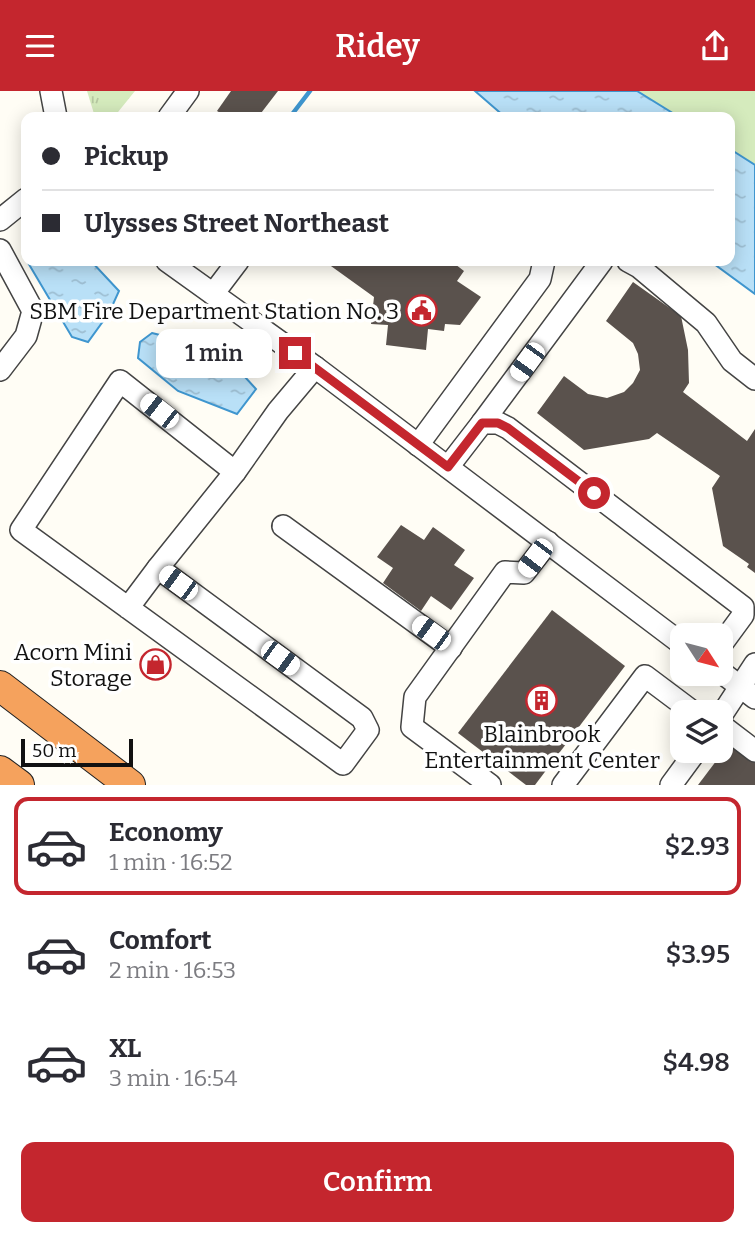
<!DOCTYPE html>
<html lang="en">
<head>
<meta charset="utf-8">
<style>
  body { margin:0; font-family:Bitter,serif; background:#f7f7f7; color:#2b2b33; height:100vh; display:flex; flex-direction:column; font-size:26px; white-space:nowrap }
  * { box-sizing:border-box; margin:0 }
  p { font-size:23px; color:#7c7c81 }
  .icon { flex:none; width:38px; height:38px; fill:none; stroke:currentColor; stroke-width:2; stroke-linecap:round; stroke-linejoin:round }
  .map { position:relative; height:694px; overflow:hidden }
  .details { display:flex; flex-direction:column; background:#fff; flex:1 }
  .details>* { flex:none }
  .guide { position:absolute; left:21px; top:21px; width:714px; height:154px; border-radius:14px; box-shadow:0 4px 18px #0003; display:grid; align-content:center; height:154px; padding:0 21px; background:#fff }
  .needle { width:46px; rotate:126deg }
  .fabs { position:absolute; left:670px; top:532px; display:grid; gap:14px }
  .fabs a { display:grid; place-items:center; width:63px; height:63px; border-radius:14px; background:#fff; box-shadow:0 4px 18px #0003; font-size:35px }
  .scale { position:absolute; left:21px; bottom:18px; width:112px; box-sizing:border-box; padding-left:7px; border:4px solid #111; border-top:0; font-size:19px; line-height:24px; white-space:nowrap; color:#111; -webkit-text-stroke:5px #fff; paint-order:stroke }
  .end { position:absolute; width:32px; height:32px; margin:-16px; border:9px solid #c4262e; background:#fff; box-shadow:0 0 0 4px #fff }
  .from { border-radius:50% }
  .bubble { position:absolute; height:49px; border-radius:14px; background:#fff; box-shadow:0 4px 18px #0003; font-size:23px; font-weight:600; line-height:49px; text-align:center }
  .car { position:absolute; width:21px; height:42px; margin:-21px -10px; border-radius:9px; box-shadow:0 0 5px 2px #0007; background:linear-gradient(#fff 24%,#345 0 40%,#fff 0 76%,#345 0 86%,#fff 0) }
  .guide b { display:flex; align-items:center; gap:24px; height:66px; font-size:26px }
  .guide b+b { border-top:2px solid #e1e1e2 }
  .guide i { width:18px; height:18px; background:#2b2b33 }
  ul { padding:12px 0 0; list-style:none }
  li { display:flex; align-items:center; gap:21px; height:98px; margin:0 14px 10px; padding:0 7px; border:4px solid transparent; border-radius:14px }
  li div { flex:1 }
  li b { display:block; font-size:26px }
  li em { font-style:normal; font-weight:600 }
  li.current { border-color:#c4262e }
  li>.icon { width:63px; height:63px; stroke-width:1.5 }
  .button { display:flex; gap:14px; margin-top:auto; padding:14px 21px }
  .button a { flex:1; height:80px; border-radius:14px; background:#c4262e; color:#fff; font-size:28px; font-weight:600; line-height:80px; text-align:center }
  header { display:flex; justify-content:space-between; align-items:center; height:91px; padding:0 21px; background:#c4262e; color:#fff; font-size:32px; font-weight:600 }
  .map>svg:first-child { display:block }
</style>
</head>
<body>
<header><svg class="icon" aria-label="menu" viewBox="0 0 24 24"><path d="M4 6h16M4 12h16M4 18h16"/></svg>Ridey<svg class="icon" aria-label="share" viewBox="0 0 24 24"><path d="M12 15V3M7 8l5-5 5 5M5 13v7h14v-7"/></svg></header>
<div class="map">
<svg width="755" height="694" viewBox="0 0 755 694">
  <defs>
    <pattern id="grass-tufts" width="24" height="20" patternUnits="userSpaceOnUse" patternTransform="scale(1.75)"><rect width="24" height="20" fill="#d5ebbd"/><path d="M3 7l-1-3M5 7V3M7 7l1-3M15 17l-1-3M17 17v-4M19 17l1-3" fill="none" stroke="#b6c8a1"/></pattern>
    <pattern id="water-ripples" width="26" height="14" patternUnits="userSpaceOnUse" patternTransform="scale(1.75)"><rect width="26" height="14" fill="#b9e0f7"/><path d="M2 4q2-2 4 0t4 0M15 11q2-2 4 0t4 0" fill="none" stroke="#9ebfd3"/></pattern>
  </defs>
  <rect width="100%" height="100%" fill="#fffdf5"/>
  <path fill="url(#grass-tufts)" d="M87,0h48l-21,26h-19z"/>
  <path fill="#d5ebbd" d="M637,0h118v74l-25,-16v-32h-51z"/>
  <g fill="url(#water-ripples)" stroke="#3f96cf" stroke-width="2">
    <path d="M475,0h162l42,26h-174z"/>
    <path d="M730,58l25,16v129l-45,-33h20z"/>
    <path d="M27,170h64l28,30 -10,22 -21,29 -16,-5z"/>
    <path d="M152,242l40,10 42,22 22,24 -19,25 -59,-23 -40,-33 2,-16z"/>
  </g>
  <g fill="none" stroke-linecap="round" stroke-linejoin="round">
    <path stroke="#3f96cf" stroke-width="4.5" d="M290,26l20,-26"/>
  </g>
  <g fill="#5a524d">
    <path d="M231,0h47l-20,26h-31l-10,-6z"/>
    <path d="M324,170h127l13,10 -7,10 24,16 -21,28 -15,-1 -1,7 -16,-2 -2,21 -40,-5 2,-20 -17,-1 3,-27z"/>
    <path d="M633,191l48,34 7,34 1,33 -6,9 64,49 8,-12v144l-8,-6 2,-3 -26,-18 -11,-58 8,-12 -63,-43 -8,6 -65,11 -47,-37 27,-37 24,18 19,4 17,-6 9,-9 7,-13 -2,-16 -5,-11 -27,-22z"/>
    <path d="M401,434l23,15 9,-13 32,23 -11,15 20,13 -23,32 -20,-14 -10,15 -38,-28 10,-15 -16,-11z"/>
    <path d="M552,519l73,56 -90,119h-9l-68,-52z"/>
    <path d="M729,653l26,19v22h-57z"/>
  </g>
  <g fill="none" stroke-linecap="round" stroke-linejoin="round">
    <defs>
      <g id="minor">
        <path d="M51,0l5,26"/>
        <path d="M169,26l19,-26"/>
        <path d="M0,129l26,-21"/>
        <path d="M0,159l33,61 -7,25 -26,34"/>
        <path d="M167,170l148,106 367,277"/>
        <path d="M628,170l11,6 67,56 26,38 23,18"/>
        <path d="M213,203l25,-33"/>
        <path d="M482,332l120,-162"/>
        <path d="M418,354l122,-166 4,-18"/>
        <path d="M448,376l34,-44h16l10,5 235,179v8l-22,30"/>
        <path d="M283,435l168,122"/>
        <path d="M158,477l77,-96"/>
        <path d="M128,517l30,-40 204,150 6,12 -25,34 -322,-234 99,-149 115,91 43,-61 37,-44"/>
        <path d="M721,581l34,26"/>
        <path d="M721,625l34,-52"/>
        <path d="M721,634l34,26"/>
        <path d="M490,694l-78,-58 3,-30 90,-125 19,1 24,-31"/>
        <path d="M563,694l82,-109 48,36"/>
        <path d="M671,694l25,-34"/>
      </g>
      <g id="highway">
        <path d="M0,595l130,99"/>
        <path d="M0,680l19,14"/>
      </g>
    </defs>
    <use href="#minor" stroke="#444" stroke-width="24"/>
    <use href="#highway" stroke="#222" stroke-width="32"/>
    <use href="#minor" stroke="#fff" stroke-width="21"/>
    <use href="#highway" stroke="#f5a25d" stroke-width="30"/>
  </g>
  <g fill="none" stroke-linecap="round" stroke-linejoin="round">
    <path stroke="#c4262e" stroke-width="9" d="M295,262l153,114 34,-44h16l10,5 86,65"/>
  </g>
  <defs>
    <symbol id="civic-ring" viewBox="-11 -11 22 22"><circle r="9.5" fill="#fff" stroke="#c4262e" stroke-width="1.5"/><path d="M-.6-6.5H3V-4.5H.6V-3L4-1V1h2V6H-6V1h2V-1L-.6-3ZM-1.2 2.5V6h2.4V2.5Z" fill="#c4262e"/></symbol>
    <symbol id="shop-ring" viewBox="-11 -11 22 22"><circle r="9.5" fill="#fff" stroke="#c4262e" stroke-width="1.5"/><path d="M-5-2.5h2.3a2.7 3.5 0 0 1 5.4 0H5L5.5 6h-11ZM-1.5-2.5h3a1.5 2.3 0 0 0-3 0Z" fill="#c4262e"/></symbol>
    <symbol id="building-ring" viewBox="-11 -11 22 22"><circle r="9.5" fill="#fff" stroke="#c4262e" stroke-width="1.5"/><path d="M-4-6H4V6H1V3H-1V6H-4ZM-2.5-4.3h1.7v1.8h-1.7ZM.8-4.3h1.7v1.8H.8ZM-2.5-1h1.7V.8h-1.7ZM.8-1h1.7V.8H.8Z" fill="#c4262e"/></symbol>
  </defs>
  <g fill-rule="evenodd">
    <use href="#civic-ring" x="404" y="202" width="35" height="35"/>
    <use href="#shop-ring" x="138" y="556" width="35" height="35"/>
    <use href="#building-ring" x="524" y="592" width="35" height="35"/>
  </g>
  <g text-anchor="middle" stroke-width="7" stroke-linejoin="round" paint-order="stroke">
    <g font-size="23" fill="#111" stroke="#fff" text-anchor="end">
      <text x="399" y="228">SBM Fire Department Station No. 3</text>
      <text x="132" y="569">Acorn Mini<tspan x="132" dy="26">Storage</tspan></text>
      <text x="542" y="651" text-anchor="middle">Blainbrook<tspan x="542" dy="26">Entertainment Center</tspan></text>
    </g>
  </g>
</svg>
<div class="fabs">
<a><svg class="needle" viewBox="-14 -14 28 28"><path d="M0-13l5 13h-10z" fill="#e53935"/><path d="M0 13l5-13h-10z" fill="#7c7c81"/></svg></a>
<a><svg class="icon" aria-label="layers" viewBox="0 0 24 24"><path d="M12 4l9 5-9 5-9-5zM3 14l9 5 9-5"/></svg></a>
</div>
<div class="scale">50 m</div>
<i class="end from" style="left:594px;top:402px"></i>
<i class="end" style="left:295px;top:262px"></i>
<div class="bubble" style="left:156px;top:238px;width:116px">1 min</div>
<i class="car" style="left:527px;top:271px;rotate:216deg"></i>
<i class="car" style="left:159px;top:320px;rotate:308deg"></i>
<i class="car" style="left:535px;top:467px;rotate:217deg"></i>
<i class="car" style="left:178px;top:492px;rotate:306deg"></i>
<i class="car" style="left:431px;top:542px;rotate:306deg"></i>
<i class="car" style="left:280px;top:567px;rotate:126deg"></i>
<div class="guide">
<b><i class="from"></i>Pickup</b>
<b><i></i>Ulysses Street Northeast</b>
</div>
</div>
<section class="details">
<ul>
<li class="current"><svg class="icon" aria-label="car" viewBox="0 0 24 24"><path d="M5 17H2v-5l4-1 3-4h7l3 4 3 1v5h-3M9 17h6M6 11h13"/><circle cx="7" cy="17" r="2"/><circle cx="17" cy="17" r="2"/></svg><div><b>Economy</b><p>1 min · 16:52</p></div><em>$2.93</em></li>
<li><svg class="icon" aria-label="car" viewBox="0 0 24 24"><path d="M5 17H2v-5l4-1 3-4h7l3 4 3 1v5h-3M9 17h6M6 11h13"/><circle cx="7" cy="17" r="2"/><circle cx="17" cy="17" r="2"/></svg><div><b>Comfort</b><p>2 min · 16:53</p></div><em>$3.95</em></li>
<li><svg class="icon" aria-label="car" viewBox="0 0 24 24"><path d="M5 17H2v-5l4-1 3-4h7l3 4 3 1v5h-3M9 17h6M6 11h13"/><circle cx="7" cy="17" r="2"/><circle cx="17" cy="17" r="2"/></svg><div><b>XL</b><p>3 min · 16:54</p></div><em>$4.98</em></li>
</ul>
<div class="button"><a>Confirm</a></div>
</section>
</body>
</html>
